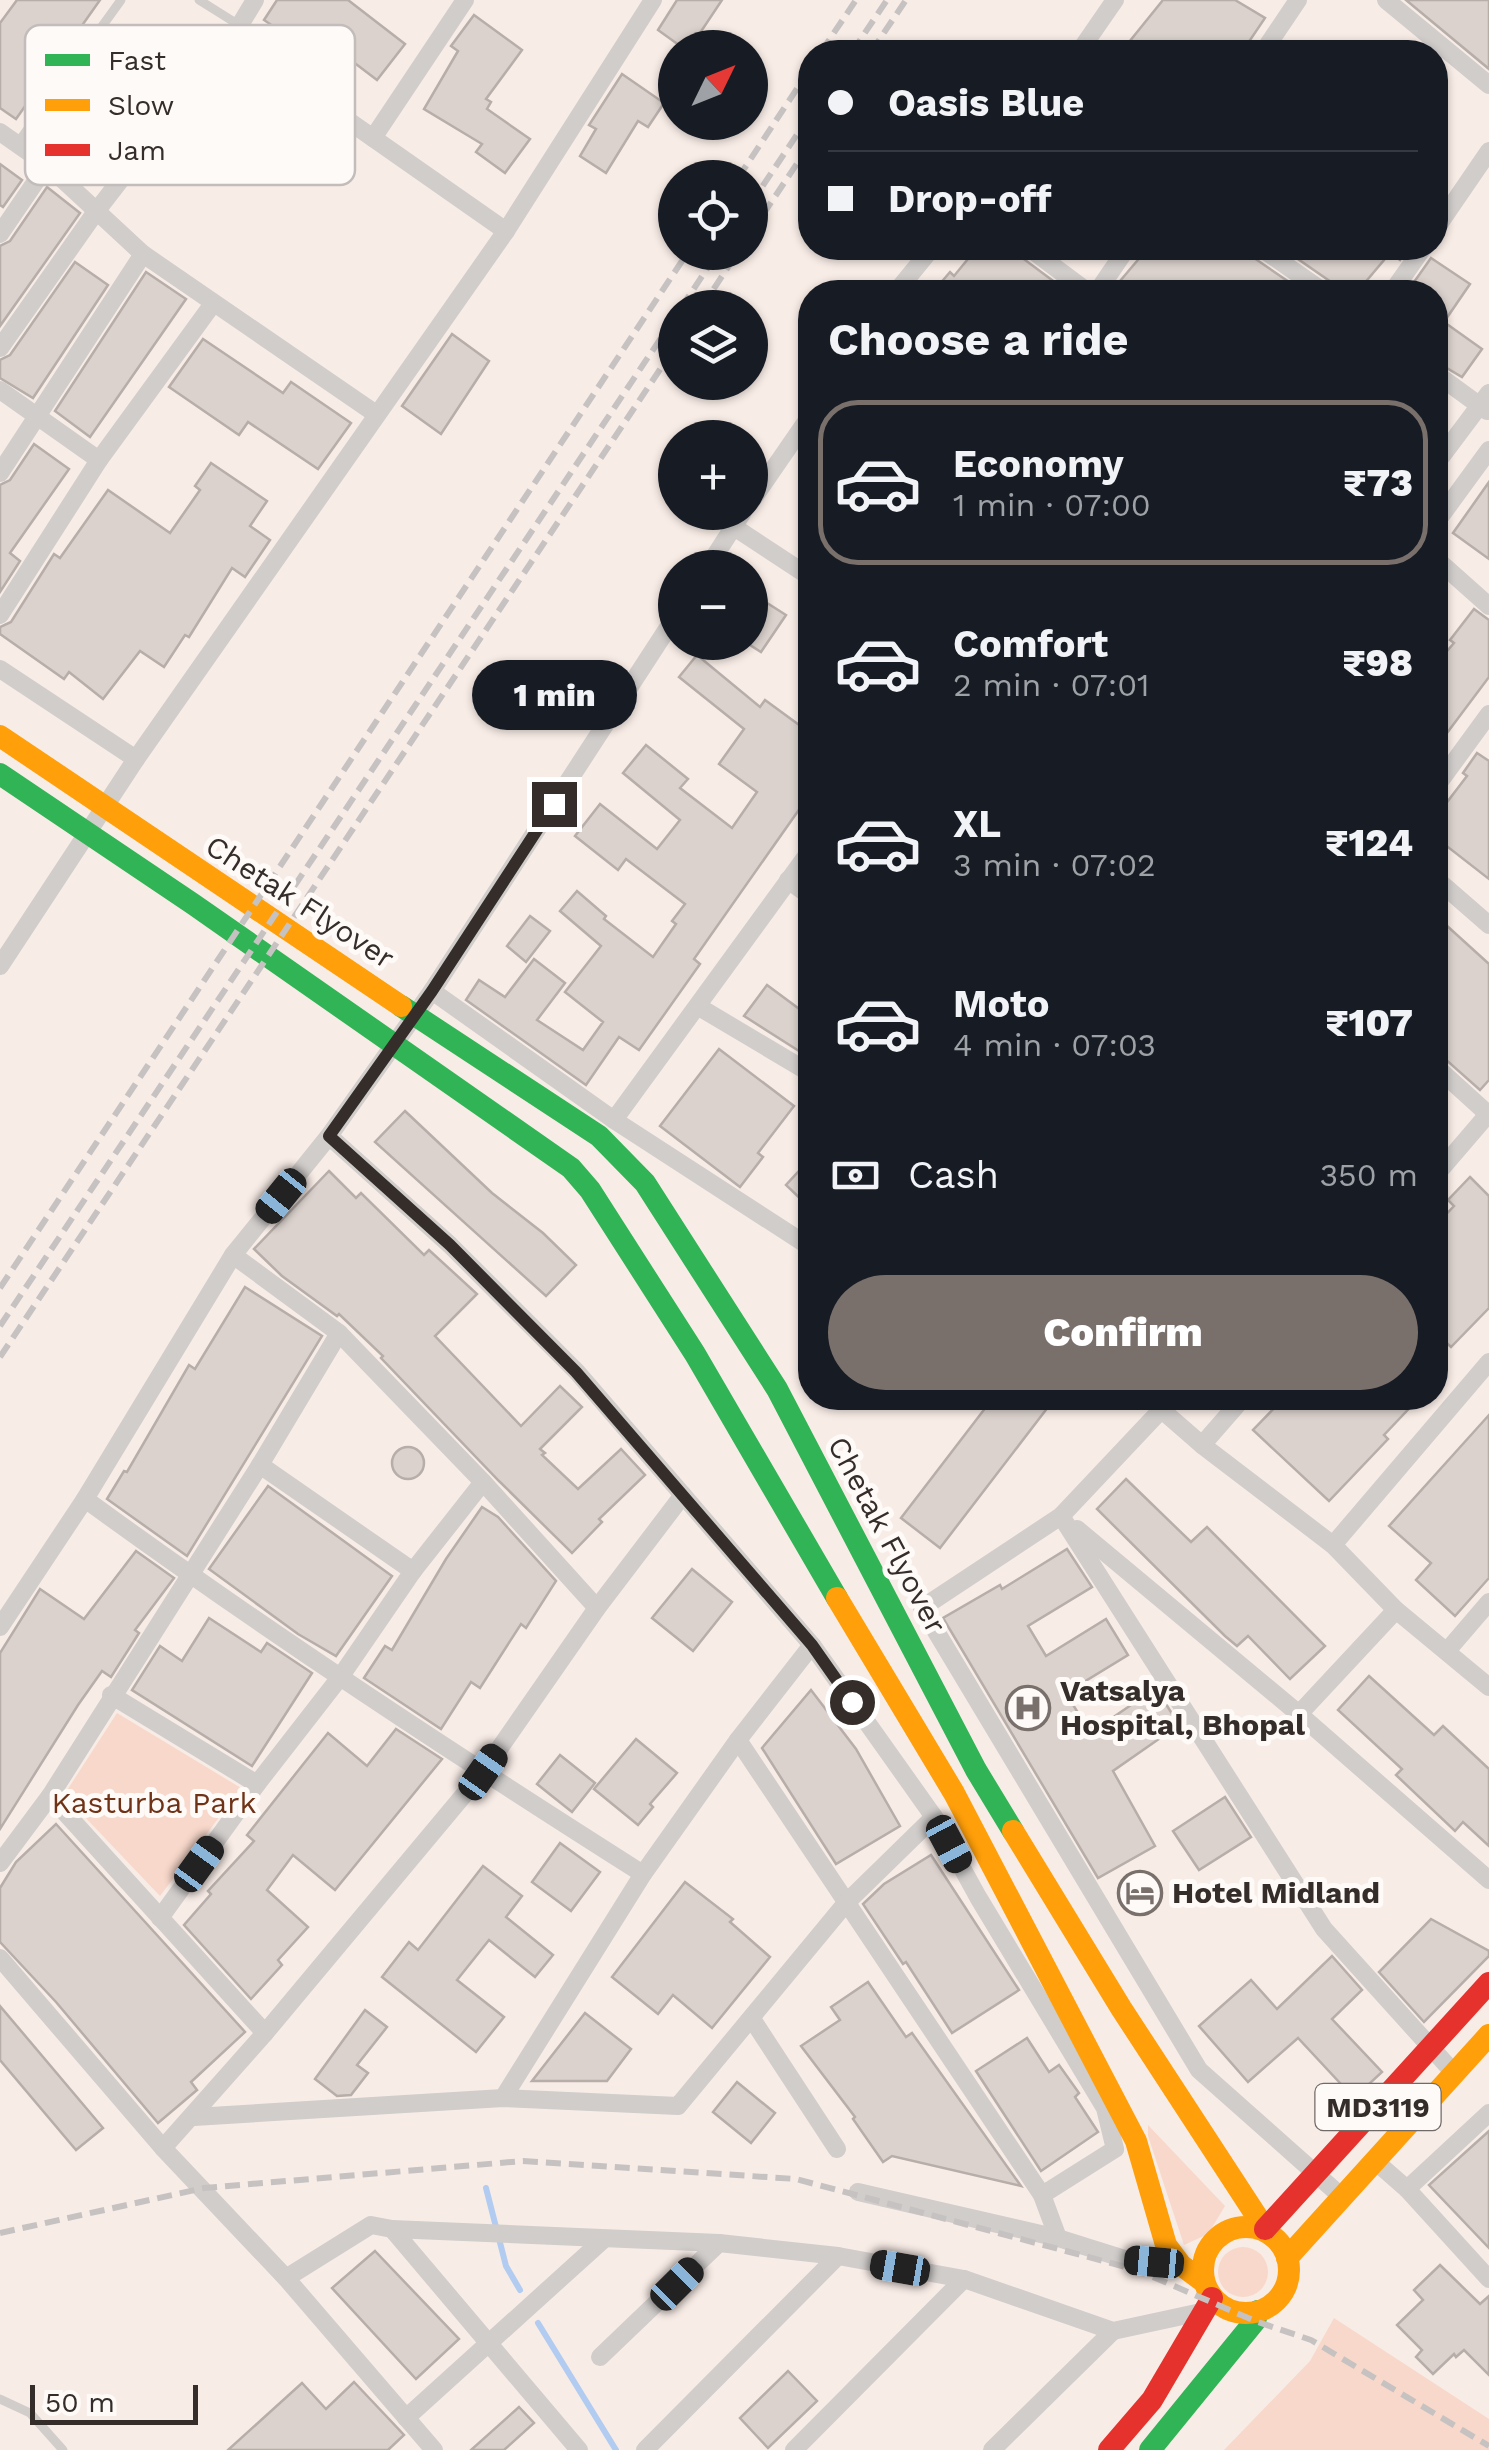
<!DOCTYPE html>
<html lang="en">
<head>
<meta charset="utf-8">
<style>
  body { margin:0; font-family:"Work Sans",sans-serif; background:#242831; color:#f1f3f6; height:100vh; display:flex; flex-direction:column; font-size:38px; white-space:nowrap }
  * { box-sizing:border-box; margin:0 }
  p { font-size:32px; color:#9ea1a6 }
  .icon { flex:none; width:55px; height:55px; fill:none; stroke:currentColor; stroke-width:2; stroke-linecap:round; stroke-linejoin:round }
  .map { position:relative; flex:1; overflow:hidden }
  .details { position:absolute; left:798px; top:280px; width:650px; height:1130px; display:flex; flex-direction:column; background:#171b24; border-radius:40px; box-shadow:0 2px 8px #0004 }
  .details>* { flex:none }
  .guide { position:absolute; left:798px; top:40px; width:650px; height:220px; border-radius:40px; box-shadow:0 2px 8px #0004; display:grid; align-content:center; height:220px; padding:0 30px; background:#171b24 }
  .needle { width:65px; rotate:47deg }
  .controls { position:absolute; left:658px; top:30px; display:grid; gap:20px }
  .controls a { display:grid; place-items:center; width:110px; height:110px; border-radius:50%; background:#171b24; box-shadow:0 2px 8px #0004; font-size:50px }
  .scale { position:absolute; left:30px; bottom:25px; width:168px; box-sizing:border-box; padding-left:10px; border:5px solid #352d29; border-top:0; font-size:28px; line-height:35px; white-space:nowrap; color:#352d29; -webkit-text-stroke:8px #fefaf8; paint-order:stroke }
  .end { position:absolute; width:45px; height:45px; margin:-22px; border:12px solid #352d29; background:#fff; box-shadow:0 0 0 5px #fff }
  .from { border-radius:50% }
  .bubble { position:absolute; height:70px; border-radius:35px; background:#171b24; box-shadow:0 2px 8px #0004; font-size:32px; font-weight:800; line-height:70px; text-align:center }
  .car { position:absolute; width:30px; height:60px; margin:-30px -15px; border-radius:12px; box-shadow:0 0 8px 2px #0007; background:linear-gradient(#222 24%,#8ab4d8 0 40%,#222 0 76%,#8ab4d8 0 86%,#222 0) }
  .guide b { display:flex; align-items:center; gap:35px; height:95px; font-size:38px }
  .guide b+b { border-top:2px solid #363941 }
  .guide i { width:25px; height:25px; background:#f1f3f6 }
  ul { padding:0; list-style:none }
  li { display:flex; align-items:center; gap:30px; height:165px; margin:0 20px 15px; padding:0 10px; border:5px solid transparent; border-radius:40px }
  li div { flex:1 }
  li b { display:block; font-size:38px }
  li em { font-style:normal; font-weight:800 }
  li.active { border-color:#79706b }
  li>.icon { width:90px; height:90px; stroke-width:1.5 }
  h2 { padding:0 30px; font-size:45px; line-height:120px }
  .pay { display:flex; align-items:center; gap:25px; height:110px; padding:0 30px; font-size:38px }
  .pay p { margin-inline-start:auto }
  .cta { display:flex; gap:20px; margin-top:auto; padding:20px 30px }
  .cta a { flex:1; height:115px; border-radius:60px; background:#79706b; color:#fff; font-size:40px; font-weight:800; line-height:115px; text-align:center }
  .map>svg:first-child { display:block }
</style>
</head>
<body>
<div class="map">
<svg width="1489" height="2450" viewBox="0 0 1489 2450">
  <rect width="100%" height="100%" fill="#f8ece6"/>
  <g fill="#f8d8ca">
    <path d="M117,1713l124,75 -81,108 -96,-101z"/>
    <path d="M1148,2125l77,81 -17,28 -24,11 -36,-109z"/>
    <circle cx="1243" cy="2272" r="25"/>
    <path d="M1334,2318l155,101v31h-265l86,-89z"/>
  </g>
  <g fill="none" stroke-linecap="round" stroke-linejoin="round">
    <g stroke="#b1ccf0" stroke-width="6">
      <path d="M486,2188l20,78 14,24"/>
      <path d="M538,2323l78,127"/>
    </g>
  </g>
  <g fill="#dbd2cd" stroke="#b7ada9" stroke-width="2.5">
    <path d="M17,0h83l-84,119 -16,-11v-85z"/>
    <path d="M277,0h71l57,44 -28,36 -50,-38 -10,14 -53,-36z"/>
    <path d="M677,0h45l-32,48h-7l-25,-18z"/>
    <path d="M1163,0h72l30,18 -23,34h-121z"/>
    <path d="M1406,0h83v69z"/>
    <path d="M474,15l48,35 -36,49 5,3 -4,7 43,30 -25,34 -29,-21 6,-8 -58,-35 34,-58 -7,-5z"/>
    <path d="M622,74l42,29 -16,24 -10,-6 -32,52 -26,-17 16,-27 -7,-4z"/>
    <path d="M0,164l22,16 -19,27 -3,-2z"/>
    <path d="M47,187l33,26 -80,113v-80l10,-5z"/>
    <path d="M977,248h32l59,44h-135l17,-20 4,4z"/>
    <path d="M1148,248h101l5,10 35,24 -9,10h-147l-13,-11z"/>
    <path d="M1282,248h126l-8,12 -10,-7 -33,39h-17l-9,-10z"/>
    <path d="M1431,258l39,26 -26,38 38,27 -20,28 -27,-16v-69h-28z"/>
    <path d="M75,262l33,23 -75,113 -33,-20v-18l10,-5z"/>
    <path d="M146,272l40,27 -96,138 -35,-26z"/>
    <path d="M452,334l37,27 -48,73 -39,-28z"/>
    <path d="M203,339l80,54 8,-11 60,41 -33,46 -70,-47 -9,13 -70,-48z"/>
    <path d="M34,444l35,25 -59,84 10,8 -20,31v-107l10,-5z"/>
    <path d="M211,463l56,38 -17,25 20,14 -25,37 -13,-9 -43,69 -4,-2 -21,32 -24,-16 -37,48 -34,-27 -5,7 -64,-45v-7l11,-5 43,-68 6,4 48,-68 62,43 30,-43 -5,-4z"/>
    <path d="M1489,482v77l-36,-26z"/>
    <path d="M750,592l36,23 -25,37 -11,-7z"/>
    <path d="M1474,609l15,11v57l-54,72v-84l19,-22 -4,-3z"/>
    <path d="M697,655l63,52 5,-7 45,33v61l-116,165 6,5 -61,86 -20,-13 -33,48 -120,-85 13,-20 26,17 29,-38 31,24 -28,37 46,30 20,-28 -38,-30 36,-46 -41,-35 17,-20 29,25 -2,3 49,38 23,-33 -4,-3 13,-17 -59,-45 -8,11 -43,-34 25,-32 57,45 23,-29 -57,-47 23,-28 42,34 -8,9 52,40 25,-36 -38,-28 25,-35 -65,-52z"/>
    <path d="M1477,753l12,8v118l-54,-42v-19l32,-42 -4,-3z"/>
    <path d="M1435,915l54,49v116l-9,10 -37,-33 -8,-3z"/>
    <path d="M530,916l20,15 -24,31 -19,-16z"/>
    <path d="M767,985l43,32v41l-66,-42z"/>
    <path d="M719,1049l75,57 -36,47 5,4 -23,30 -80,-61z"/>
    <path d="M405,1111l87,82 51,40 33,32 -30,31 -171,-154z"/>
    <path d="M810,1159v49l-24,-23z"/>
    <path d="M329,1171l27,27 5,-5 63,62 5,-5 48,44 -42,42 86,90 39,-40 22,21 -42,42 5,4 -3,2 36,34 43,-40 24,26 -46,44 3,3 -30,31 -73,-72 -118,-123 2,-2 -44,-42 -2,2 -55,-40 -28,-27z"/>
    <path d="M1470,1177l19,19v112l-38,39 -16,-15v-106l19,-20 -6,-6z"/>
    <path d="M245,1287l77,49 -135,220 -80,-57 17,-28 3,1 62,-107 6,4z"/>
    <path d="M993,1398h62l-115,150 -39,-30z"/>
    <path d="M1284,1398h135l-35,37 4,4 -59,62 -76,-71z"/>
    <path d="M1489,1415v163l-34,38 -39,-36 15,-17 -42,-37z"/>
    <circle cx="408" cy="1463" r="16"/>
    <path d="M1126,1479l65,63 16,-15 118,119 -35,33 -42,-43 -11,10 -12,-10 -128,-127z"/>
    <path d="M268,1486l124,90 -56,80 -38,-22 -89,-65z"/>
    <path d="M482,1507l16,10 58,64 -30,47 -5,-4 -41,64 -9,-6 -30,47 -77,-51 21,-32 7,4 54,-91z"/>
    <path d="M1067,1549l25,38 -64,39 18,30 60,-37 22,36 -62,38 24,40 66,-45 23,37 -66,46 42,75 -57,32 -155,-260 57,-33 2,4z"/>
    <path d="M136,1551l38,27 -39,52 4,3 -28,44 -9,-6 -24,34 -78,124v-176l40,-64 44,30z"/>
    <path d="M692,1569l40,33 -39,49 -41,-33z"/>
    <path d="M209,1618l52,34 6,-9 45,30 -60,93 -120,-76 28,-44 22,15z"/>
    <path d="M1369,1676l65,59 9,-9 46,43v77l-26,-24 -8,9 -59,-56 6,-6 -64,-59z"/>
    <path d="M811,1690l45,59 44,77 -64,38 -74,-116z"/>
    <path d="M396,1729l46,30 -107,131 -42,-35 -26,35 41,37 -30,33 4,5 -31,34 -67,-74 27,-31 -3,-3 46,-50 -7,-6 81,-102 39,33z"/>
    <path d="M636,1739l41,34 -27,31 3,3 -15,18 -44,-36z"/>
    <path d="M560,1755l35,28 -23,29 -35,-28z"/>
    <path d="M1225,1797l26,40 -52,33 -26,-39z"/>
    <path d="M56,1824l189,208 -54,50 6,8 -39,33 -102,-121 -56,-60v-54l16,-26z"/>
    <path d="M560,1843l40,29 -29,39 -39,-29z"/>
    <path d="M931,1855l88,135 -67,43 -46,-71 -3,2 -40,-60 21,-20z"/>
    <path d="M483,1866l39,30 -16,21 47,38 -18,22 -46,-37 -32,40 47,37 -28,35 -94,-75 27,-35 9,8z"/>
    <path d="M685,1882l48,37 -3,3 40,35 -58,71 -39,-33 -15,19 -46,-37z"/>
    <path d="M1431,1919l58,32v5l-65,66 -45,-50z"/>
    <path d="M1332,1956l30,34 -30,29 50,53 -28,26 -56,-60 -50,44 -49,-56 52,-46 26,29z"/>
    <path d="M868,1982l38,55 6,-4 109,153 -129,-30 -9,6 -30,-43 2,-2 -54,-71 39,-26 -9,-13z"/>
    <path d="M0,2006l103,122 -27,22 -76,-90z"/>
    <path d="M365,2010l22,17 -30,38 11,8 -17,22 -14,1 -22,-17z"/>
    <path d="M585,2013l46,36 -24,32h-75z"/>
    <path d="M1027,2038l22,34 10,-7 20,28 -4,4 23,35 -57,39 -65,-100z"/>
    <path d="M737,2082l38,31 -24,30 -38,-31z"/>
    <path d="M1489,2131v117l-60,-63z"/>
    <path d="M375,2251l84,88 -43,40 -84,-91z"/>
    <path d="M1440,2265l40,39 9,-8v79l-25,-25 -8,7 -2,-3 -21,20 -17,-17 6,-7 -25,-25 26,-25 -9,-10z"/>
    <path d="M788,2371l29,30 -49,47 -28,-30z"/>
    <path d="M354,2382l50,53 -16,15h-160l74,-67 24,26z"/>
    <path d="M519,2407l15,16 -30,27h-33z"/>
  </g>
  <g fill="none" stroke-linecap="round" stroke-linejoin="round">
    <g stroke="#d0cdcb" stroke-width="9">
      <path d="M199,0l40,25"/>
      <path d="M17,144l104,-144"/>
      <path d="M0,2399l30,14 33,37"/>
    </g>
    <g stroke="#d0cdcb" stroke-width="18">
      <path d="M1386,0l103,85"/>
      <path d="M230,38l276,193"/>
      <path d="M1079,52l36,-52"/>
      <path d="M1263,52l35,-52"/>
      <path d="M0,132l47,33 96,89 233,160"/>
      <path d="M373,138l92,-138"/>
      <path d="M1435,230l54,-79"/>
      <path d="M0,234l47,-69"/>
      <path d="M1029,248l59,44"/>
      <path d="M1261,248l63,44"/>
      <path d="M896,292l36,-44"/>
      <path d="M1097,292l30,-44"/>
      <path d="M1392,292l31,-44"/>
      <path d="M0,348l95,-135 145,-188 15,-25"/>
      <path d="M1435,373l52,38"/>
      <path d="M0,390l99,70"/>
      <path d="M1435,465l54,-72"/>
      <path d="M0,473l143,-219"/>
      <path d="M750,503l60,-87"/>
      <path d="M1435,524l54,-74"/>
      <path d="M734,527l76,50"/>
      <path d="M1435,558l54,48"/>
      <path d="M707,568l36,-56"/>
      <path d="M0,615l99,-155 113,-155"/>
      <path d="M0,669l136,90"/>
      <path d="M1435,788l54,-74"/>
      <path d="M1435,878l54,47"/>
      <path d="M788,880l22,16"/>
      <path d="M0,966l136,-207 370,-528 147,-231"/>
      <path d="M432,991l182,129 196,127"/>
      <path d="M699,1007l111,66"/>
      <path d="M1435,1066l53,48"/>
      <path d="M614,1120l196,-269"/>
      <path d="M329,1136l121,109 127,127 235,273 122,172 44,80 127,211 10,41 -73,46"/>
      <path d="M1435,1176l54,-63"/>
      <path d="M233,1255l106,78 144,149 114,126"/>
      <path d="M1148,1398l54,47 131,100 63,65 93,77"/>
      <path d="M1161,1410l-100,106 -139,92 277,462 143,127"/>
      <path d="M1202,1445l41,-47"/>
      <path d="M260,1465l153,106"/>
      <path d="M85,1499c181,132 369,255 558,375"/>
      <path d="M1061,1516l263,413 130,144"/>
      <path d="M1077,1529l222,185 190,166"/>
      <path d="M1333,1545l156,-183"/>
      <path d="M0,1627l85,-128 148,-244 96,-119 103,-145 243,-374"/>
      <path d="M1447,1651l42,-49"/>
      <path d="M111,1695l146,89"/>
      <path d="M1299,1714l97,-104"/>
      <path d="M738,1740l304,455 16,43"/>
      <path d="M50,1796l215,237"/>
      <path d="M0,1863l50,-67 210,-331 79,-132"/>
      <path d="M160,1918l97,-134 84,-108 72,-105 70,-89"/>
      <path d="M0,1958l163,190 102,-115 218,-261 114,-164 86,-113"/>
      <path d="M752,2019l85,130"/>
      <path d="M503,2098l140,-224 95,-134 74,-95"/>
      <path d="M1489,2113l-82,76 82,90"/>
      <path d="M194,2117l309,-19 175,8 168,-203 88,-86"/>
      <path d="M163,2148l123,130"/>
      <path d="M1375,2161l32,28"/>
      <path d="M858,2192l200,46 70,22 53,5"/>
      <path d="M392,2229l187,221"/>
      <path d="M600,2357l119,-114"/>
      <path d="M406,2418l198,-179"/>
      <path d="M434,2450l-148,-172 85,-53 21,4 327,14 119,13 126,23 149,52 88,-19"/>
      <path d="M645,2450l193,-194"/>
      <path d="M794,2450l170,-171"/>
      <path d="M992,2450l121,-119"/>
    </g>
    <g stroke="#30b455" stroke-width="22">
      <path d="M0,774l193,130 378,264 19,22 105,164 142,244"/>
      <path d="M401,1006l198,130 46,47 132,206 199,381 37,61"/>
      <path d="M1150,2450l105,-129 3,-10"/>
    </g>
    <g stroke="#ff9f0a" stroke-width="22">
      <path d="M0,736l401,270"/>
      <path d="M837,1598l117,195 182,348 30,104 15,20 23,17"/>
      <path d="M1013,1831l108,177 144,221"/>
      <circle cx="1246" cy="2270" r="43"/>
      <path d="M1287,2258l202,-223"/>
    </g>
    <g stroke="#e5322d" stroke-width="22">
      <path d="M1265,2229l224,-246"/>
      <path d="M1109,2450l43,-50 60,-102"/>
    </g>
    <g stroke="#c6c2c1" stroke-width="6" stroke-dasharray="15 8" stroke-linecap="butt">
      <path d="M821,52l35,-52"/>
      <path d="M852,52l35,-52"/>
      <path d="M871,52l35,-52"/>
      <path d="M738,178l72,-109"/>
      <path d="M750,205l60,-90"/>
      <path d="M750,234l60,-90"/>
      <path d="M681,308l37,-56"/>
      <path d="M701,308l37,-56"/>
      <path d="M0,1288l688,-1036"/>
      <path d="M0,1326l675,-1009"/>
      <path d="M0,1357l675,-1010"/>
      <path d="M0,2233l204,-45 319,-27 273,18 341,91 118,51 56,19 178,106"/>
    </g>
  </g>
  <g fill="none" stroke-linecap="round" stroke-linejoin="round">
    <path stroke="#352d29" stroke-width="12" d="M554,804l-122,187 -103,145 121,109 126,127 236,273 40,57"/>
  </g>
  <defs>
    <symbol id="hospital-ring" viewBox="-11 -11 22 22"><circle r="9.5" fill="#fefaf8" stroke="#79706b" stroke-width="1.5"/><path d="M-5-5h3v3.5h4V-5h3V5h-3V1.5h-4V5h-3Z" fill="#79706b"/></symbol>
    <symbol id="hotel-ring" viewBox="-11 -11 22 22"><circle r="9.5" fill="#fefaf8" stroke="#79706b" stroke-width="1.5"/><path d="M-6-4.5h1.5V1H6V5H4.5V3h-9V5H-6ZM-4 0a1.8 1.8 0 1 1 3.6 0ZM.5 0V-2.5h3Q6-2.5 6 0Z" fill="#79706b"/></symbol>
  </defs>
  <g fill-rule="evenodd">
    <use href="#hospital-ring" x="1003" y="1683" width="50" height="50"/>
    <use href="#hotel-ring" x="1115" y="1868" width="50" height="50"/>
  </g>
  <g text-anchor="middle" stroke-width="10" stroke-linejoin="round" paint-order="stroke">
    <rect fill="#fefaf8" stroke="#716a67" stroke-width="2.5" x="1315.5" y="2084" width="125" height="46" rx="8"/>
    <g font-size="28" font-weight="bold" fill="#352d29">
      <text x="1378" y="2117">MD3119</text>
    </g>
    <g font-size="30" fill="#352d29" stroke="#fefaf8">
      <text transform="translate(300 902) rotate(33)" y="10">Chetak Flyover</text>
      <text transform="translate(887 1535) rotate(62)" y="10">Chetak Flyover</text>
    </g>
    <g font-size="30" font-weight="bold" fill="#352d29" stroke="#fefaf8" text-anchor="start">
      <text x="1060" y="1701">Vatsalya<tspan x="1060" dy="34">Hospital, Bhopal</tspan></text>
      <text x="1172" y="1903">Hotel Midland</text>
    </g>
    <g font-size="30" fill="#6f3216" stroke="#fefaf8">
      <text x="154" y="1813">Kasturba Park</text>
    </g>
  </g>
  <rect x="25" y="25" width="330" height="160" rx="15" fill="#fefaf8" stroke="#c2bcba" stroke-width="2.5"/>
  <rect x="45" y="54" width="45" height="12" fill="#30b455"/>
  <rect x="45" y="99" width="45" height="12" fill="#ff9f0a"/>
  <rect x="45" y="144" width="45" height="12" fill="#e5322d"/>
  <g font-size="28" fill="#352d29">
    <text x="108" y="70">Fast</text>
    <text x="108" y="115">Slow</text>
    <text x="108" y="160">Jam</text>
  </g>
</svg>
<div class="controls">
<a><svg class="needle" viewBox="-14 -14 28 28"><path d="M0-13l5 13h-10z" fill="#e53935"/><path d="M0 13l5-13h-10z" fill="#9ea1a6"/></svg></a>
<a><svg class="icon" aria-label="locate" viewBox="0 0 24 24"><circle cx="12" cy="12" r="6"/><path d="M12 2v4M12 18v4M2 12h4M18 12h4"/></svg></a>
<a><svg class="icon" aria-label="layers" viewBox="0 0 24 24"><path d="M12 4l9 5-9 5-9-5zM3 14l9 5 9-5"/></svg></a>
<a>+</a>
<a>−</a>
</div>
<div class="scale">50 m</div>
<i class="end from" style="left:852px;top:1702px"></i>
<i class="end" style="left:554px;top:804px"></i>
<div class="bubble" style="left:472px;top:660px;width:165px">1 min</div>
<i class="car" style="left:281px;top:1196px;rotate:219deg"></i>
<i class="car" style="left:483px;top:1772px;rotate:35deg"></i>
<i class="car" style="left:949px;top:1844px;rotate:152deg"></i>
<i class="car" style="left:199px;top:1864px;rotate:36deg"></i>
<i class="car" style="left:1154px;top:2262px;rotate:275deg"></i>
<i class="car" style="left:900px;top:2268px;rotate:280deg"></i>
<i class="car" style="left:677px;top:2284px;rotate:45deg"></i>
<div class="guide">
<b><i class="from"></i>Oasis Blue</b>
<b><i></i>Drop-off</b>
</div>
<section class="details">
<h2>Choose a ride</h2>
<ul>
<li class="active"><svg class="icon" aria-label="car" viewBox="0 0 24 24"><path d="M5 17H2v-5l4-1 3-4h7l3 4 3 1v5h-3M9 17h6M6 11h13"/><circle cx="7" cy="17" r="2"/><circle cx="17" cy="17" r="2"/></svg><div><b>Economy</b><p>1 min · 07:00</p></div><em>₹73</em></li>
<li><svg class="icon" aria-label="car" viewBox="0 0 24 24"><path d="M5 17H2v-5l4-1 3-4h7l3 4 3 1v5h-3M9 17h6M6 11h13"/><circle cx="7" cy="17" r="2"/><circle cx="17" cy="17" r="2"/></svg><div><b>Comfort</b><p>2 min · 07:01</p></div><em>₹98</em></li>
<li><svg class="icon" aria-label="car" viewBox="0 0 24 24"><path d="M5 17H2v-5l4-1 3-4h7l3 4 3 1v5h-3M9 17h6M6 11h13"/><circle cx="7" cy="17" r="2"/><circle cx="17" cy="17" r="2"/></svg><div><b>XL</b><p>3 min · 07:02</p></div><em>₹124</em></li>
<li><svg class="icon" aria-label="car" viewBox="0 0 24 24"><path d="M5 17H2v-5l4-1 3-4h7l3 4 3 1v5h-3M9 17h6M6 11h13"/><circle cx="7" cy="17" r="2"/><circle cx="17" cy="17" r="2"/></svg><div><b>Moto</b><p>4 min · 07:03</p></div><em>₹107</em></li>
</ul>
<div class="pay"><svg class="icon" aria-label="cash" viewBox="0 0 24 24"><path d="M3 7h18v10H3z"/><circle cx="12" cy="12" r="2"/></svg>Cash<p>350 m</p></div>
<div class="cta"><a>Confirm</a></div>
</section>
</div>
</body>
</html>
